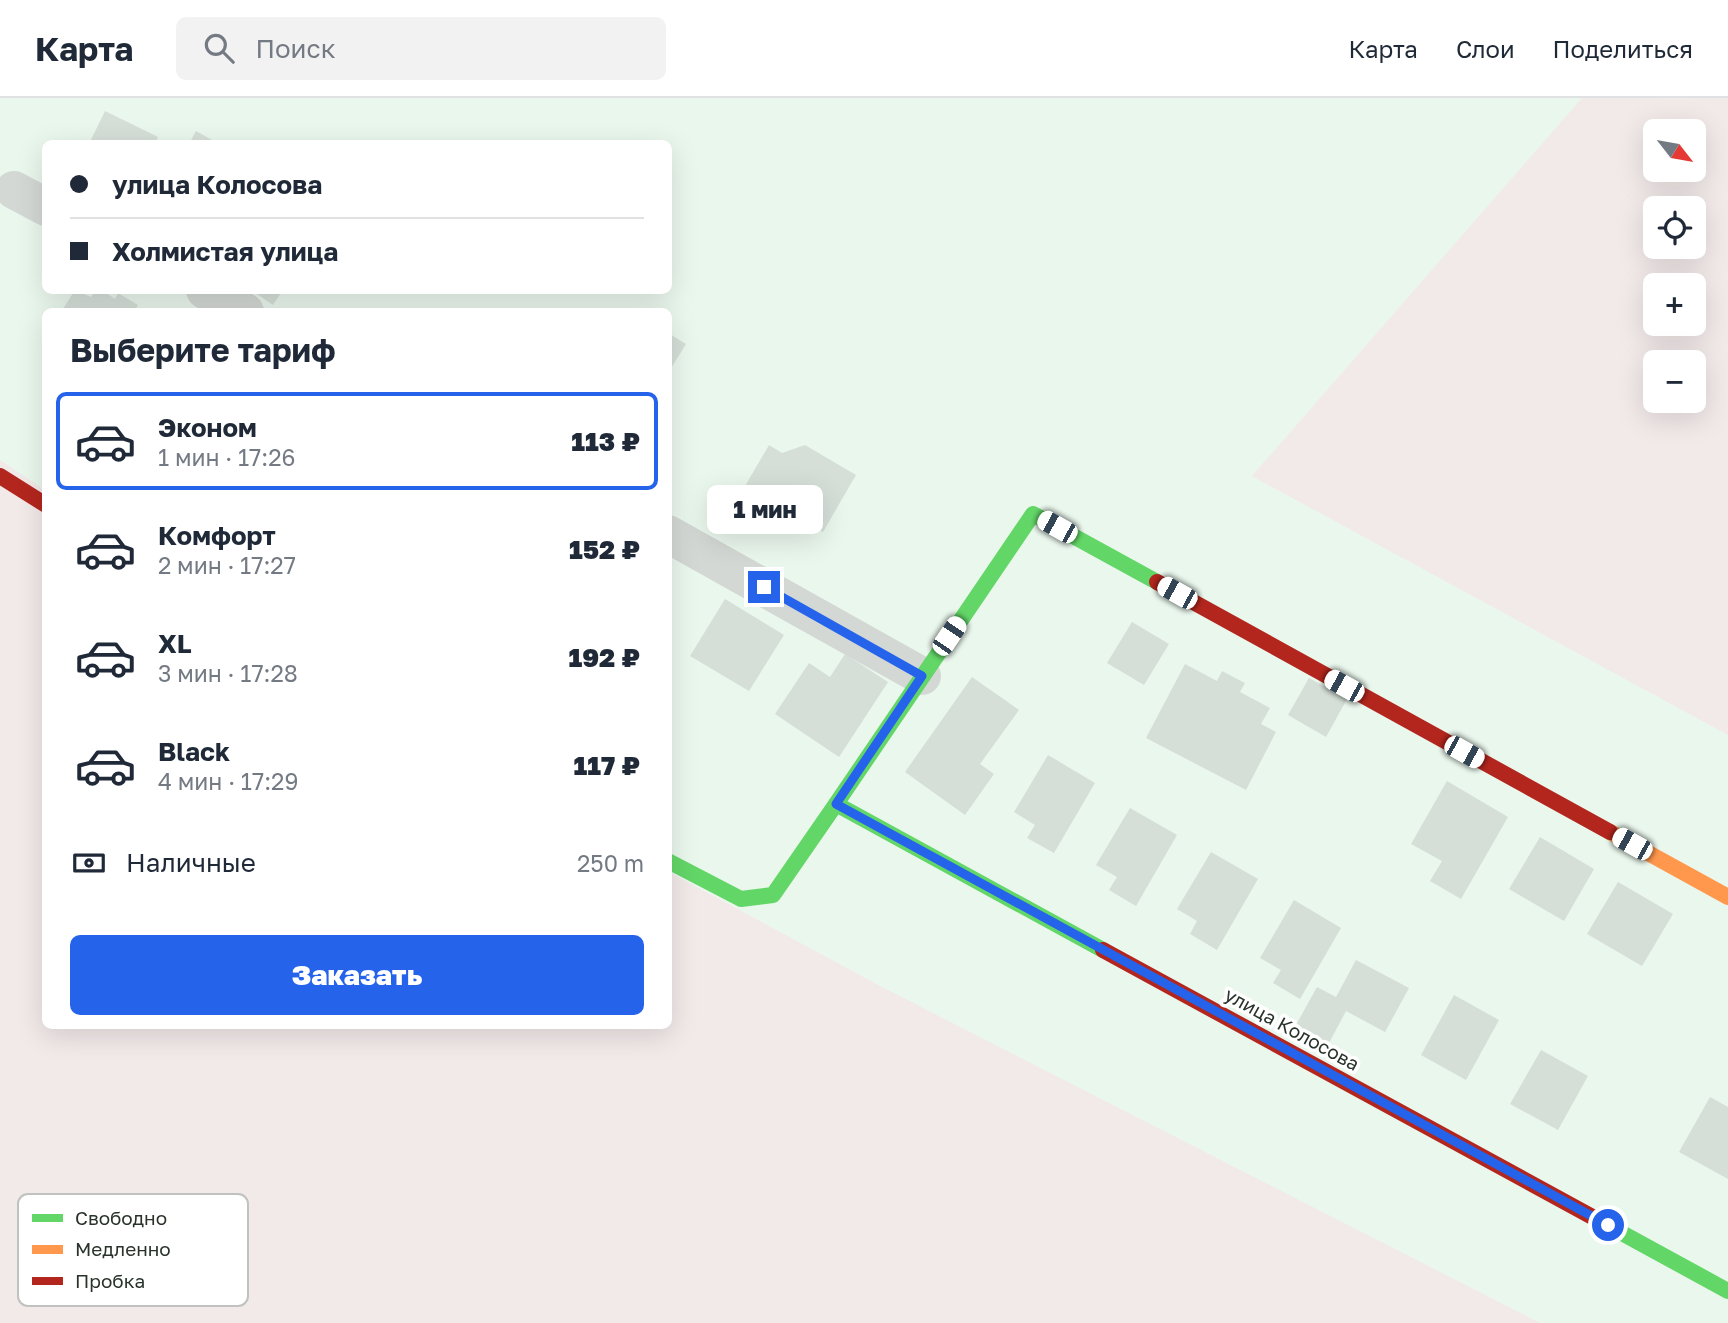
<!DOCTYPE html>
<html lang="ru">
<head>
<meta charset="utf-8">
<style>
  body { margin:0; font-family:"Golos Text",sans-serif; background:#f2f2f3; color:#1f2937; height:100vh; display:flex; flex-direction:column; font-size:26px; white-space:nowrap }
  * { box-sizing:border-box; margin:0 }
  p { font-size:23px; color:#747a83 }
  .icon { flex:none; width:38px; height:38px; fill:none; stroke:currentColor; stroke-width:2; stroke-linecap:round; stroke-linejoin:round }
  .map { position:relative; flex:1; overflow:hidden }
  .side { position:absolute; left:42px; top:210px; width:630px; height:721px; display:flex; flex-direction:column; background:#fff; border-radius:10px; box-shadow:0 7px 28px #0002 }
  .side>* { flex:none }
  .hud { position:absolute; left:42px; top:42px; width:630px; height:154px; border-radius:10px; box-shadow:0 7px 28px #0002; display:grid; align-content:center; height:154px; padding:0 28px; background:#fff }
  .needle { width:46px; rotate:121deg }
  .tools { position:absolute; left:1643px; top:21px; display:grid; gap:14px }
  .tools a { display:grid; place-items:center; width:63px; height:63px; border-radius:10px; background:#fff; box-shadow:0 7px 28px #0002; font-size:35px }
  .end { position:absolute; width:32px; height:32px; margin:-16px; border:9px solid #2563eb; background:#fff; box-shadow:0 0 0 4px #fff }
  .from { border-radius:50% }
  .bubble { position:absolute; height:49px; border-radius:10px; background:#fff; box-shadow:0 7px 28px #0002; font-size:23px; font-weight:800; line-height:49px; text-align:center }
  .car { position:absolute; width:21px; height:42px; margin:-21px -10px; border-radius:9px; box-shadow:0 0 5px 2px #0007; background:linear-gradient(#fff 24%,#345 0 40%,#fff 0 76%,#345 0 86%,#fff 0) }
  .hud b { display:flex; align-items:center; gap:24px; height:66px; font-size:26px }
  .hud b+b { border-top:2px solid #e0e1e3 }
  .hud i { width:18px; height:18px; background:#1f2937 }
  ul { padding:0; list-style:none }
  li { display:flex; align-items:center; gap:21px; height:98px; margin:0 14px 10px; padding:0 14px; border:4px solid transparent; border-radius:10px }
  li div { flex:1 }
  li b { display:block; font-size:26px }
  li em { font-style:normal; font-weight:800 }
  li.current { border-color:#2563eb }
  li>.icon { width:63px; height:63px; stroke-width:1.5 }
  h2 { padding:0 28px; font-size:32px; line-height:84px }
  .pay { display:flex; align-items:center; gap:18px; height:77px; padding:0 28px; font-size:26px }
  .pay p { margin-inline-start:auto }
  .primary-button { display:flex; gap:14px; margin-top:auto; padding:14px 28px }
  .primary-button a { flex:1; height:80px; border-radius:10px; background:#2563eb; color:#fff; font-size:28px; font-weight:800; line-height:80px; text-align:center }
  header { display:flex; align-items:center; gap:42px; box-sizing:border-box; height:98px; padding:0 35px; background:#fff; border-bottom:2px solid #e0e1e3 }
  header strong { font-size:33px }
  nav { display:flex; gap:38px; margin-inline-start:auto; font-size:24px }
  .search { width:490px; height:63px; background:#f2f2f3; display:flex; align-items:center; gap:18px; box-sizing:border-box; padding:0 24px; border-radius:10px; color:#747a83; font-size:26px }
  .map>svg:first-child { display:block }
</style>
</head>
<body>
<header>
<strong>Карта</strong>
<div class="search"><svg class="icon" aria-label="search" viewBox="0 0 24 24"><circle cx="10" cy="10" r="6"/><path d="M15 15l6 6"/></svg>Поиск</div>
<nav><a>Карта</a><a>Слои</a><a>Поделиться</a></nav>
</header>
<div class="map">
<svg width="1728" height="1225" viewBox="0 0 1728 1225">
  <rect width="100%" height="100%" fill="#eaf7ed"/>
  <g fill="#f2e9e9" fill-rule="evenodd">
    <path d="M1582,0h146v637l-476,-259zM1656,33h38v39h-38zM1656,110h38v39h-38zM1656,187h38v39h-38zM1656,264h38v39h-38z"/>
    <path d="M0,362l45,30 1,536h622l1,-154 211,114 660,337h-1540z"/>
  </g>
  <g fill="#d5dfd8">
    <path d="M105,13l53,26 -3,7h-66z"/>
    <path d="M196,33l23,13h-30z"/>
    <path d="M75,192l16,7 5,-7h6l13,9 3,-6 20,12 -4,7h-73z"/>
    <path d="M251,192h32l-10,15z"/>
    <path d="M668,235l18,11 -18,29z"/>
    <path d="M769,347l13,8 23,-8 51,30 -33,57 -78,-46z"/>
    <path d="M725,501l59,36 -35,56 -59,-35z"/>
    <path d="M1132,524l37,22 -25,41 -37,-22z"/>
    <path d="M845,556l43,28 -49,75 -64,-43 34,-51 21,14z"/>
    <path d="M1185,566l32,17 5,-10 23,12 -5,9 30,16 -9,16 15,8 -30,58 -100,-52z"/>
    <path d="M972,579l47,33 -39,54 14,10 -29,41 -60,-43z"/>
    <path d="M1309,580l38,21 -21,38 -38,-22z"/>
    <path d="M1048,657l47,28 -41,70 -27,-15 8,-13 -21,-13z"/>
    <path d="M1447,683l61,36 -47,82 -31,-18 12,-20 -31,-17z"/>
    <path d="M1130,710l47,27 -41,71 -27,-16 8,-13 -21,-12z"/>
    <path d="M1540,739l54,32 -30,52 -55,-32z"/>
    <path d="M1211,754l47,27 -41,71 -27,-16 7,-13 -20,-12z"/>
    <path d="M1618,784l55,32 -31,52 -55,-32z"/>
    <path d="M1294,802l47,28 -41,71 -27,-16 8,-13 -21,-12z"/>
    <path d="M1356,862l53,28 -24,44 -39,-21 -17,32 -33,-18 21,-38 19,10z"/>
    <path d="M1454,897l45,25 -33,60 -45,-25z"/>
    <path d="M1541,952l47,26 -30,54 -48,-26z"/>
    <path d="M1710,999l18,10v72l-49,-27z"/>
  </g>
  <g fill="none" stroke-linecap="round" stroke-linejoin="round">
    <g stroke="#d4d8d4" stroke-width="38">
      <path d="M14,92l32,17"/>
      <path d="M205,192l40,22"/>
      <path d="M668,436l254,142"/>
    </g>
    <g stroke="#63d668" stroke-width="16">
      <path d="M836,706l197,-290 124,68"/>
      <path d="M668,763l73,38 32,-4 63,-91 267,146"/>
      <path d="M1598,1122l130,71"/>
    </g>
    <path stroke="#ff974d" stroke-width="16" d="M1610,734l118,65"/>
    <g stroke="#b3261e" stroke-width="16">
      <path d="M0,378l46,29"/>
      <path d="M1157,484l453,250"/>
      <path d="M1103,852l495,270"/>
    </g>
  </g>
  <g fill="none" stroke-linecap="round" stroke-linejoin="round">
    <path stroke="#2563eb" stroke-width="9" d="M764,489l158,89 -86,128 772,421"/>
  </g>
  <g text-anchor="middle" stroke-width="7" stroke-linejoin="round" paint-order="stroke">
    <g font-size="19" fill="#29332b" stroke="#fff">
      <text transform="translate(1292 931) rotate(29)" y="7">улица Колосова</text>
    </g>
  </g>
  <rect x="18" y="1096" width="230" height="112" rx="10" fill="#fff" stroke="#bfc2bf" stroke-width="2"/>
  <rect x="32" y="1116" width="31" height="8" fill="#63d668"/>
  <rect x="32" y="1147" width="31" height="9" fill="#ff974d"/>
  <rect x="32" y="1179" width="31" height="8" fill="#b3261e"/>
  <g font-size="19" fill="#29332b">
    <text x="75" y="1127">Свободно</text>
    <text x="75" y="1158">Медленно</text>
    <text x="75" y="1190">Пробка</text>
  </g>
</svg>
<div class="tools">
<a><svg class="needle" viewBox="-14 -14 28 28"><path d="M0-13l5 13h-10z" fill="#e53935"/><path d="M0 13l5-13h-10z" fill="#747a83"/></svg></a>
<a><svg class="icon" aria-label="locate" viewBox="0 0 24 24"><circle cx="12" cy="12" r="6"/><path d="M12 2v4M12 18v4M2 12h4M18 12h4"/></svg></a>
<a>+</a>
<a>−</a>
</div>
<i class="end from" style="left:1608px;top:1127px"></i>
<i class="end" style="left:764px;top:489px"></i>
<div class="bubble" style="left:707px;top:387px;width:116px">1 мин</div>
<i class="car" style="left:1057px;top:429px;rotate:299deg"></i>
<i class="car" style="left:1177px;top:495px;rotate:299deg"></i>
<i class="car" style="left:949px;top:538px;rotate:34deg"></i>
<i class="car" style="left:1344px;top:588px;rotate:299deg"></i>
<i class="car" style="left:1464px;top:654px;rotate:119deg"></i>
<i class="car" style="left:1632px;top:746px;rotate:299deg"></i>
<div class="hud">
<b><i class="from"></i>улица Колосова</b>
<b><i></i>Холмистая улица</b>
</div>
<section class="side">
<h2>Выберите тариф</h2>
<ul>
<li class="current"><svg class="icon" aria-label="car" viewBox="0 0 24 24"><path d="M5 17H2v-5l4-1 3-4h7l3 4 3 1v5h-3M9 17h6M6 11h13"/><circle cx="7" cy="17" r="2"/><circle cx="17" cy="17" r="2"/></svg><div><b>Эконом</b><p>1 мин · 17:26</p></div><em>113 ₽</em></li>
<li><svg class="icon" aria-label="car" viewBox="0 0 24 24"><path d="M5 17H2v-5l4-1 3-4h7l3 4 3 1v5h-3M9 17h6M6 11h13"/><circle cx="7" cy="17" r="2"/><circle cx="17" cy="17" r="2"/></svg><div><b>Комфорт</b><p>2 мин · 17:27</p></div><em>152 ₽</em></li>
<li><svg class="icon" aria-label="car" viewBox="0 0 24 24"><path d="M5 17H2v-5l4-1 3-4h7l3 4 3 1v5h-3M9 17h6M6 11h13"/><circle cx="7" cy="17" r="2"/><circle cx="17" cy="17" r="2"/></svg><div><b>XL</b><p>3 мин · 17:28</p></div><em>192 ₽</em></li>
<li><svg class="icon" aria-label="car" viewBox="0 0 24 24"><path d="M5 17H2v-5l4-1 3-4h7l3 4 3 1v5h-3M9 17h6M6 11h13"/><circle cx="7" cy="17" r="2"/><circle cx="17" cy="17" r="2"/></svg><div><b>Black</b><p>4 мин · 17:29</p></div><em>117 ₽</em></li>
</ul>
<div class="pay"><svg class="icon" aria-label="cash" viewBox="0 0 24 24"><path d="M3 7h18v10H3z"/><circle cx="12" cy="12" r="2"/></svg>Наличные<p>250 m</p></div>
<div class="primary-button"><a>Заказать</a></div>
</section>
</div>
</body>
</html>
